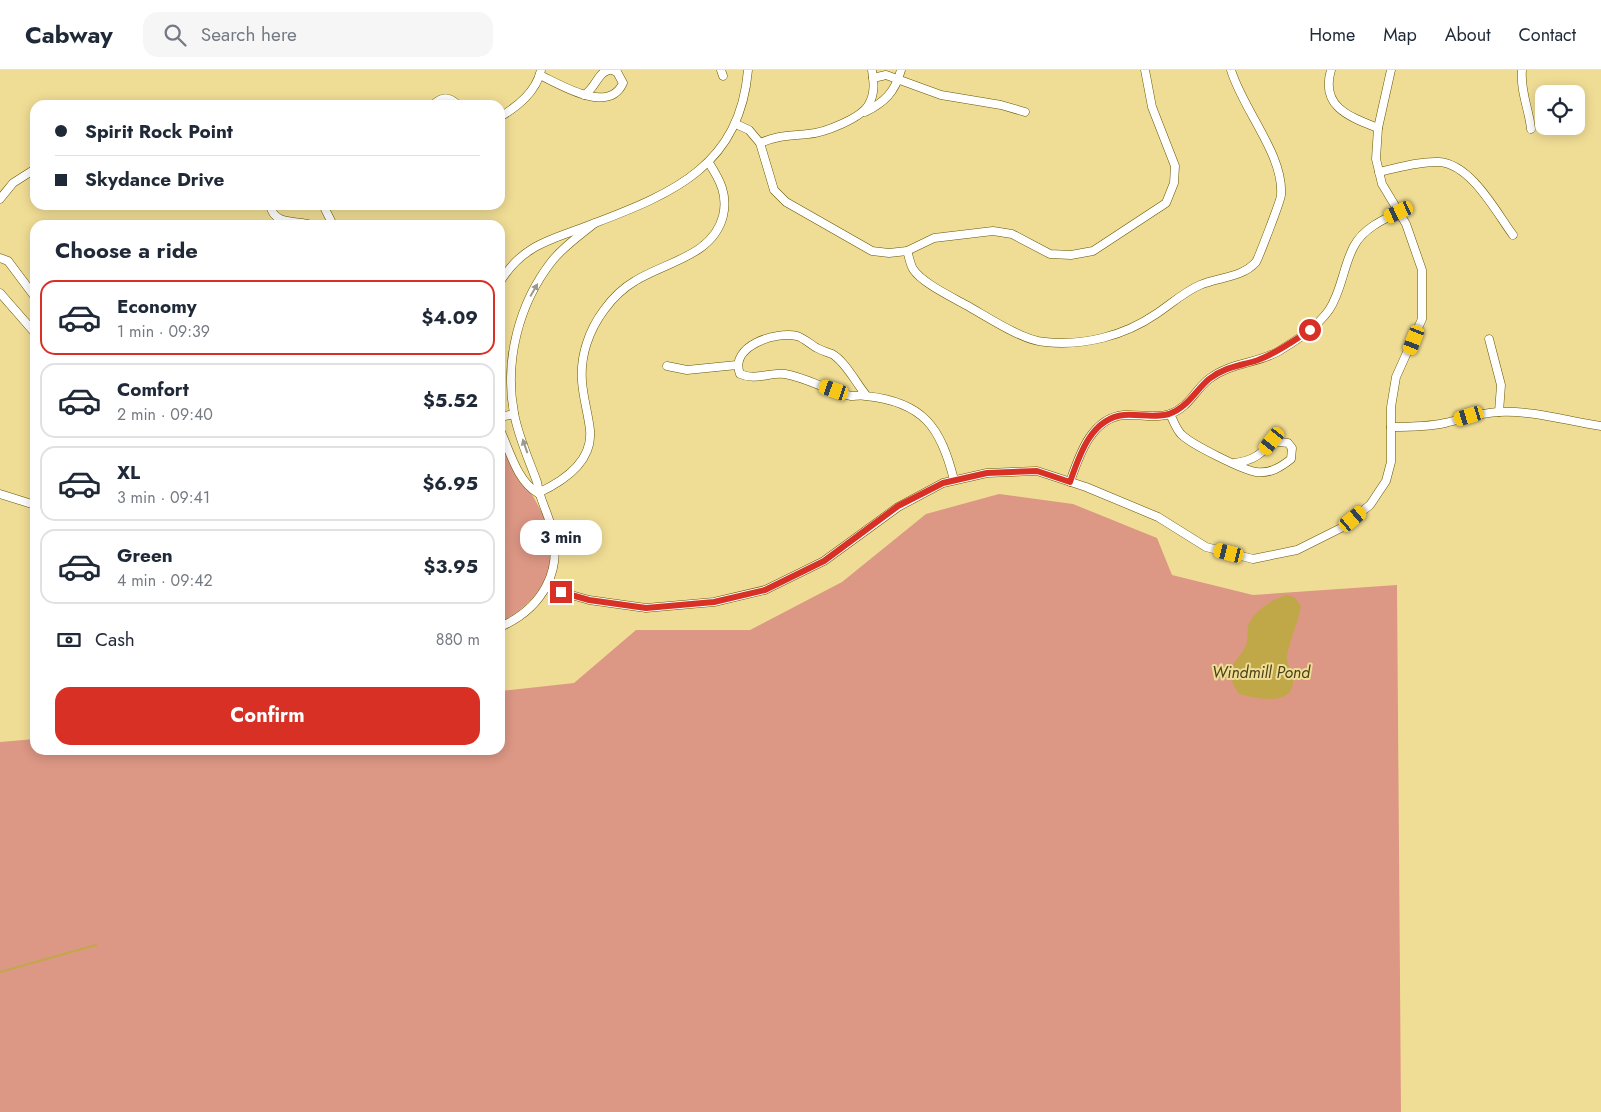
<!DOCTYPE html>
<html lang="en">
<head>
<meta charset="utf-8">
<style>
  body { margin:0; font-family:Jost,sans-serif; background:#f6f6f7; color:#1f2937; height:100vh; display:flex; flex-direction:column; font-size:19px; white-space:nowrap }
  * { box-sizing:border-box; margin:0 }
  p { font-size:16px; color:#747a83 }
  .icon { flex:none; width:28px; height:28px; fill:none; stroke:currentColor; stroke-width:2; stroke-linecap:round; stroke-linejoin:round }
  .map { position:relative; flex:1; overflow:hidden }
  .drawer { position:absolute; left:30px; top:150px; width:475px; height:535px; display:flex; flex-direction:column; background:#fff; border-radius:15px; box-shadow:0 2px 12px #0003 }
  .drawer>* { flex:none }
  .top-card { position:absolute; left:30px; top:30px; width:475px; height:110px; border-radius:15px; box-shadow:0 2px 12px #0003; display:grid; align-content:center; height:110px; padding:0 25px; background:#fff }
  .fabs { position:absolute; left:1535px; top:15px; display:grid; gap:10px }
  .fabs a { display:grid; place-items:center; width:50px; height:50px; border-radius:10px; background:#fff; box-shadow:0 2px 12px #0003; font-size:25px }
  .end { position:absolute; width:22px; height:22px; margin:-11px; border:6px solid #d93025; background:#fff; box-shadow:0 0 0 2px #fff }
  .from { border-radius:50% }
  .bubble { position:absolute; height:35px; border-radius:15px; background:#fff; box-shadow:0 2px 12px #0003; font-size:16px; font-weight:700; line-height:35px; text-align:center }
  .car { position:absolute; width:15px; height:30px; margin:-15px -8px; border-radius:6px; box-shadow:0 0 4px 1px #0007; background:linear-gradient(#f5c518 24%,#345 0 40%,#f5c518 0 76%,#345 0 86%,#f5c518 0) }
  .top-card b { display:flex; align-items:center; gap:18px; height:48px; font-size:19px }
  .top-card b+b { border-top:1px solid #e0e1e3 }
  .top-card i { width:12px; height:12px; background:#1f2937 }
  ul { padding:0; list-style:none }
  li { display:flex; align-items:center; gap:15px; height:75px; margin:0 10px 8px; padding:0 15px; border:2px solid #e0e1e3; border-radius:15px }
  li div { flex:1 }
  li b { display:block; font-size:19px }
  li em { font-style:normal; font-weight:700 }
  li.on { border-color:#d93025 }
  li>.icon { width:45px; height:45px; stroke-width:1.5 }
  h2 { padding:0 25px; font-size:22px; line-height:60px }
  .pay { display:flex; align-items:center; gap:12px; height:55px; padding:0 25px; font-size:19px }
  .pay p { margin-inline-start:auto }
  .button { display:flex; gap:10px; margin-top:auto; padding:10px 25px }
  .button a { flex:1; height:58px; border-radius:15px; background:#d93025; color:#fff; font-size:20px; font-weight:700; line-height:58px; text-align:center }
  header { display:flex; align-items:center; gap:30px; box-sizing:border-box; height:70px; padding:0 25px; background:#fff; border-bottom:1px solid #e0e1e3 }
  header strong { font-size:24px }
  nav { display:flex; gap:28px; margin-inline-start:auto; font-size:18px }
  .search { width:350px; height:45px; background:#f6f6f7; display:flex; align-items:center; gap:12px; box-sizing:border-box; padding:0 18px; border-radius:15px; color:#747a83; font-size:19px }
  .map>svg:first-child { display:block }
</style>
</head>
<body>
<header>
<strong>Cabway</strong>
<div class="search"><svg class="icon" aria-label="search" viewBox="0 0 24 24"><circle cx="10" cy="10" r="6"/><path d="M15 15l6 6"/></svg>Search here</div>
<nav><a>Home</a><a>Map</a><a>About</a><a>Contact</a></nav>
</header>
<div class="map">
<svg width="1601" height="1042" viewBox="0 0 1601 1042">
  <rect width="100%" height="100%" fill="#f0dd95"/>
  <g fill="#dd9785">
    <path d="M500,368c13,29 34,55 46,84 18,43 -8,82 -46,100z"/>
    <path d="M999,424l74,10 84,34 15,37 81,20 144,-10 4,527h-1401v-370l35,-3v11h465v-59l74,-8 62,-53h114l92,-48 84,-68z"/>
  </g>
  <path fill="#c0a849" d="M1286,525l8,2 7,9c-3,18 -11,32 -14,50 -1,9 7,17 6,26 -1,25 -39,16 -54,12 -20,-30 1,-30 8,-52 1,-5 0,-11 1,-16 5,-15 23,-26 38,-31z"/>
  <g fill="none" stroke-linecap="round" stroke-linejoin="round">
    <path stroke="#c0a849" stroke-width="2" d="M0,902l96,-27"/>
    <defs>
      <g id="street">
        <path d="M721,0l2,6"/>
        <path d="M1331,0c-11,37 19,47 47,58"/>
        <path d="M1522,0c-2,21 7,39 9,59"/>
        <path d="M540,5c21,10 69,40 83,8l-6,-11 -5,-2"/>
        <path d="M873,8l13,-3 55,20 60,10 24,7"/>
        <path d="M584,25c13,-8 12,-21 25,-25"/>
        <path d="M433,35c9,-9 16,-9 25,0"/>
        <path d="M865,42c20,-10 30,-20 36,-42"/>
        <path d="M500,47c18,-11 36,-25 41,-47"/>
        <path d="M736,54l13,6 11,13 14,47 12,12 86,49 17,2 18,-2 27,-13 59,-7 19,3 38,20 21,1 22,-4 73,-48 8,-20 1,-17 -23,-59 -7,-37"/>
        <path d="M760,73c19,-8 29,-7 48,-9 16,-1 54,-16 61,-30 6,-11 5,-22 3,-34"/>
        <path d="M1379,102c19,-4 40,-11 60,-10 32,2 57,50 74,73"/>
        <path d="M0,129l13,-16 22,-14"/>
        <path d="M270,135c4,21 26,15 42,20"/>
        <path d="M323,135l10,20"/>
        <path d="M907,181c2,5 3,13 6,18 9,14 39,28 53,36 20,11 57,36 79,37 39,4 79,-6 111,-28 15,-10 28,-22 44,-29 18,-8 42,-7 56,-23 2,-3 25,-62 25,-67 3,-40 -38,-85 -50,-125"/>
        <path d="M0,188l8,3 27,36"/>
        <path d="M500,212c24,-40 56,-43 95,-59 79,-30 145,-58 153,-153"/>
        <path d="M0,223l35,40"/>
        <path d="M1489,269l12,46 -2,27"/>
        <path d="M667,296l20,4 50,-5"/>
        <path d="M866,325c-10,-12 -21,-34 -34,-41 -5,-2 -10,-3 -15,-6 -6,-3 -13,-10 -20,-12 -21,-5 -68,10 -57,38 16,7 29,-2 45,0 23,4 43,17 66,22 5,0 10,-1 15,0 58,6 75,32 88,84"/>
        <path d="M1170,344c3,6 6,15 11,20 9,10 62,36 75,38 14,2 25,-5 35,-13l1,-11 -4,-5 -16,-2c-11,14 -20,20 -38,22"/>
        <path d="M500,347l14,-3"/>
        <path d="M1391,357c18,0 36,0 54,-4 18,-4 34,-10 53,-11 34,-2 69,9 103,14"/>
        <path d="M500,360c10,21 17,51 38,63"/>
        <path d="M1070,412c9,-26 21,-64 54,-67 15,-1 31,4 46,-1 18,-6 25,-24 39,-35 22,-17 48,-15 70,-28 18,-11 38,-24 50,-41 13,-19 14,-44 25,-64 9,-17 28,-26 45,-34"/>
        <path d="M538,423c26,-12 55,-31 52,-63 -2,-17 -7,-33 -8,-49 -2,-25 7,-51 22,-71 8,-11 19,-22 31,-29 30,-19 78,-25 88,-65 5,-21 -3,-36 -14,-53"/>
        <path d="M0,424l35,11"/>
        <path d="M547,518l42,12 57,8 68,-6 51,-12 59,-29 74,-54 45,-24 44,-10 50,-2 49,16 72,30 48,30 47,12 44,-9 44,-22 29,-23 16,-24 5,-19v-55l5,-30 26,-58v-49l-16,-46 -24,-40 -6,-25 2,-31 13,-58"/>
        <path d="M500,557c43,-19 65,-58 50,-104 -4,-14 -11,-26 -13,-41 -8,-22 -19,-46 -23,-69 -10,-52 5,-110 38,-152 12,-15 28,-26 43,-38"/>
      </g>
    </defs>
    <use href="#street" stroke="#665501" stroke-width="9"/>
    <use href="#street" stroke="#fff" stroke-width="8"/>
  </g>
  <defs><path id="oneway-solid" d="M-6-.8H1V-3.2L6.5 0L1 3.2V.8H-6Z" transform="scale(1.25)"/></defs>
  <g fill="#9c988a">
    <use href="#oneway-solid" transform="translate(534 220) rotate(-60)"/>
    <use href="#oneway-solid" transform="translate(525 376) rotate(-109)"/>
  </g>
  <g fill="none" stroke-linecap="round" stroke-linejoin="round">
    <path stroke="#d93025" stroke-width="6" d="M561,522l28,8 57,8 68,-6 51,-12 59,-29 74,-55 45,-23 44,-10 50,-2 33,11c9,-26 21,-64 54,-67 15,-1 31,3 45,-1 18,-6 27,-24 40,-35 15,-12 31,-13 49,-19 19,-7 35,-19 52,-30"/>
  </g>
  <g text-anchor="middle" stroke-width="4" stroke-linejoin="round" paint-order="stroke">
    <g font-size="16" font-style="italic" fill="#4b4119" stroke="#f0dd95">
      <text x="1261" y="608">Windmill Pond</text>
    </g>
  </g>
</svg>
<div class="fabs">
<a><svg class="icon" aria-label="locate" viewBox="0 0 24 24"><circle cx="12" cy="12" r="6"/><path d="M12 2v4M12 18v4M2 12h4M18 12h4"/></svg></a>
</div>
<i class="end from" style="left:1310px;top:260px"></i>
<i class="end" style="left:561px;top:522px"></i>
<div class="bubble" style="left:520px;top:450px;width:82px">3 min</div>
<i class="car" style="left:1399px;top:142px;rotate:245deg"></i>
<i class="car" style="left:1414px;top:270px;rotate:201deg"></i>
<i class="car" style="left:834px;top:320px;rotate:289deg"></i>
<i class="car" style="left:1469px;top:346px;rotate:253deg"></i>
<i class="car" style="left:1272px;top:371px;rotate:219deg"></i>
<i class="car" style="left:1353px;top:449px;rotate:50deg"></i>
<i class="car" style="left:1229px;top:483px;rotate:284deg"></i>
<div class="top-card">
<b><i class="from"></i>Spirit Rock Point</b>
<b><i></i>Skydance Drive</b>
</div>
<section class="drawer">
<h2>Choose a ride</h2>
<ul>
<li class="on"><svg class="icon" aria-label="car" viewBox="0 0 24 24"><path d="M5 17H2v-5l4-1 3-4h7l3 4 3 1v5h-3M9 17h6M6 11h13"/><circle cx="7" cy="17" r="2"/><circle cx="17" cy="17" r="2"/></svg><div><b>Economy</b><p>1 min · 09:39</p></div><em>$4.09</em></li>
<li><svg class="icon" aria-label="car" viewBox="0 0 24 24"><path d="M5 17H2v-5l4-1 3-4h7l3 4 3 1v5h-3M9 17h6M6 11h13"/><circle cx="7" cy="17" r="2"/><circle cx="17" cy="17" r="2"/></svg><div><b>Comfort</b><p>2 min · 09:40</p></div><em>$5.52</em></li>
<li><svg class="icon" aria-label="car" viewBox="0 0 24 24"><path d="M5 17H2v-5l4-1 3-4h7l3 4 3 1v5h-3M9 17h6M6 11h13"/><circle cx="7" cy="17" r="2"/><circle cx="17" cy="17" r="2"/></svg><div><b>XL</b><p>3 min · 09:41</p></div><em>$6.95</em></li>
<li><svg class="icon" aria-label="car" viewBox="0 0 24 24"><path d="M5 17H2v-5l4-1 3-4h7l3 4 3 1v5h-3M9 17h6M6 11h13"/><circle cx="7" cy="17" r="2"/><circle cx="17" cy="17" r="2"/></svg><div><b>Green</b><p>4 min · 09:42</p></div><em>$3.95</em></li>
</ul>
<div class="pay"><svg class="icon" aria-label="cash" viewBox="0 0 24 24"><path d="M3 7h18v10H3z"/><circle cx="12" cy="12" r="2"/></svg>Cash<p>880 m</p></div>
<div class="button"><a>Confirm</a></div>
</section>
</div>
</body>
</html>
